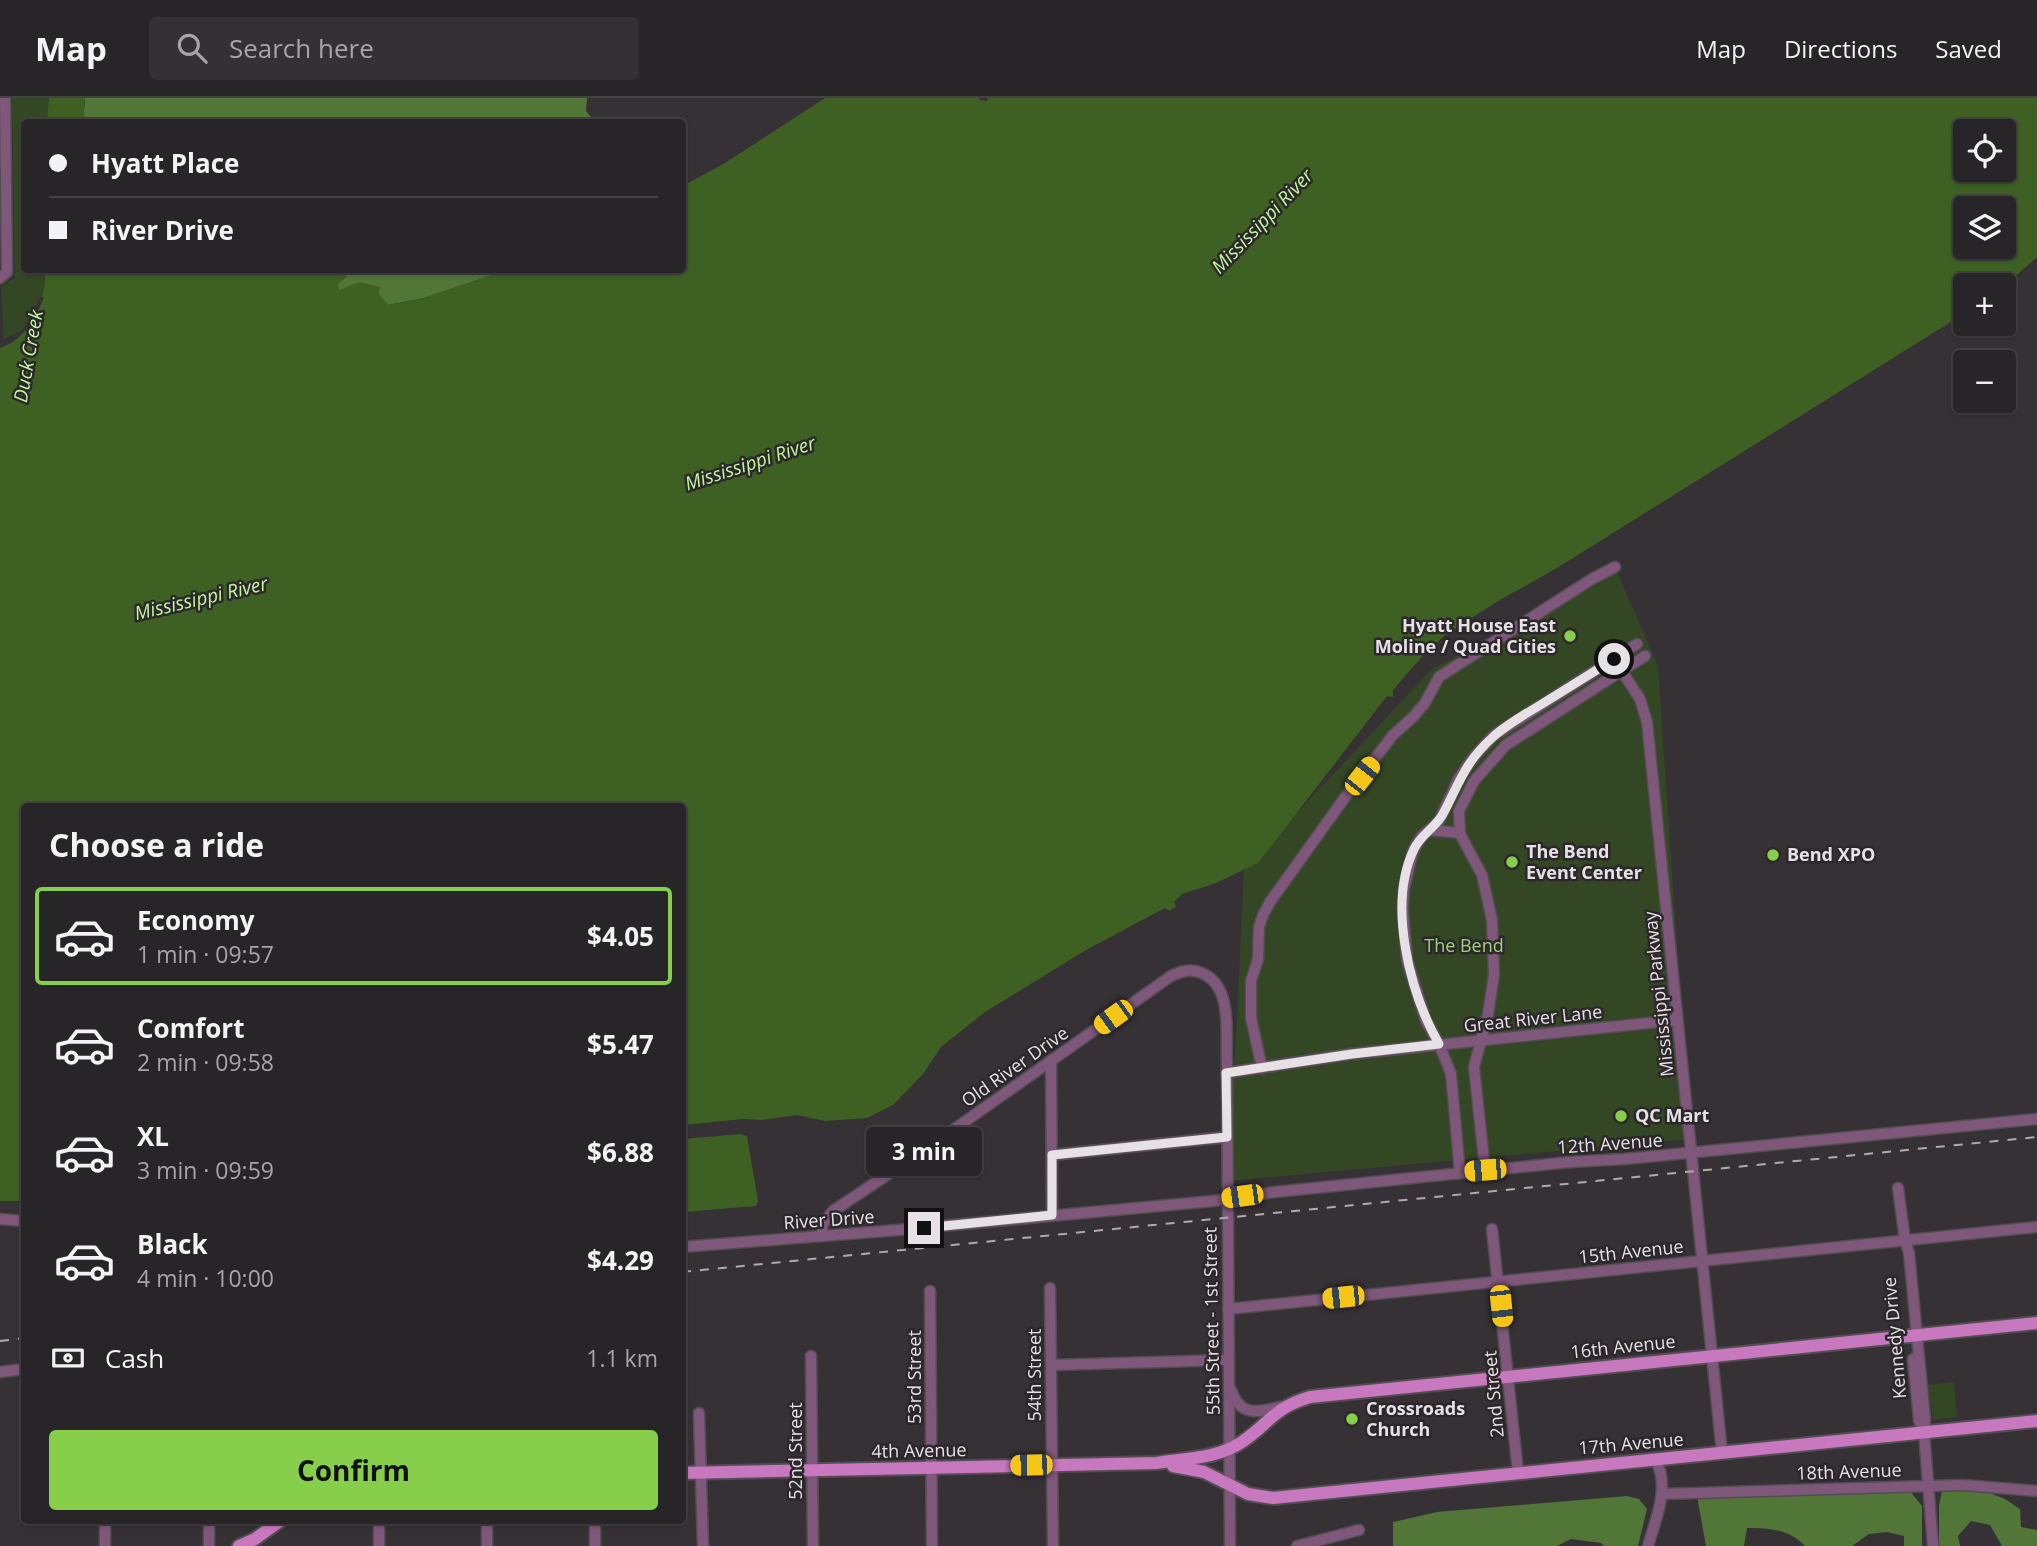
<!DOCTYPE html>
<html lang="en">
<head>
<meta charset="utf-8">
<style>
  body { margin:0; font-family:"Open Sans",sans-serif; background:#343134; color:#f1f3f6; height:100vh; display:flex; flex-direction:column; font-size:26px; white-space:nowrap }
  * { box-sizing:border-box; margin:0 }
  p { font-size:23px; color:#a5a5a8 }
  .icon { flex:none; width:38px; height:38px; fill:none; stroke:currentColor; stroke-width:2; stroke-linecap:round; stroke-linejoin:round }
  .map { position:relative; flex:1; overflow:hidden }
  .details { position:absolute; left:21px; top:705px; width:665px; height:721px; display:flex; flex-direction:column; background:#282528; border-radius:7px; box-shadow:0 2px 5px #0004,0 0 0 2px #444245 }
  .details>* { flex:none }
  .top-card { position:absolute; left:21px; top:21px; width:665px; height:154px; border-radius:7px; box-shadow:0 2px 5px #0004,0 0 0 2px #444245; display:grid; align-content:center; height:154px; padding:0 28px; background:#282528 }
  .controls { position:absolute; left:1953px; top:21px; display:grid; gap:14px }
  .controls a { display:grid; place-items:center; width:63px; height:63px; border-radius:7px; background:#282528; box-shadow:0 2px 5px #0004,0 0 0 2px #444245; font-size:35px }
  .end { position:absolute; width:32px; height:32px; margin:-16px; border:9px solid #e5e1e4; background:#111; box-shadow:0 0 0 4px #111 }
  .from { border-radius:50% }
  .bubble { position:absolute; height:49px; border-radius:7px; background:#282528; box-shadow:0 2px 5px #0004,0 0 0 2px #444245; font-size:23px; font-weight:700; line-height:49px; text-align:center }
  .car { position:absolute; width:21px; height:42px; margin:-21px -10px; border-radius:9px; box-shadow:0 0 5px 2px #0007; background:linear-gradient(#f5c518 24%,#345 0 40%,#f5c518 0 76%,#345 0 86%,#f5c518 0) }
  .top-card b { display:flex; align-items:center; gap:24px; height:66px; font-size:26px }
  .top-card b+b { border-top:2px solid #444245 }
  .top-card i { width:18px; height:18px; background:#f1f3f6 }
  ul { padding:0; list-style:none }
  li { display:flex; align-items:center; gap:21px; height:98px; margin:0 14px 10px; padding:0 14px; border:4px solid transparent; border-radius:7px }
  li div { flex:1 }
  li b { display:block; font-size:26px }
  li em { font-style:normal; font-weight:700 }
  li.active { border-color:#87cf4b }
  li>.icon { width:63px; height:63px; stroke-width:1.5 }
  h2 { padding:0 28px; font-size:32px; line-height:84px }
  .pay { display:flex; align-items:center; gap:18px; height:77px; padding:0 28px; font-size:26px }
  .pay p { margin-inline-start:auto }
  .cta { display:flex; gap:14px; margin-top:auto; padding:14px 28px }
  .cta a { flex:1; height:80px; border-radius:7px; background:#87cf4b; color:#111; font-size:28px; font-weight:700; line-height:80px; text-align:center }
  header { display:flex; align-items:center; gap:42px; box-sizing:border-box; height:98px; padding:0 35px; background:#282528; border-bottom:2px solid #444245 }
  header strong { font-size:33px }
  nav { display:flex; gap:38px; margin-inline-start:auto; font-size:24px }
  .search { width:490px; height:63px; background:#343134; display:flex; align-items:center; gap:18px; box-sizing:border-box; padding:0 24px; border-radius:7px; color:#a5a5a8; font-size:26px }
  .map>svg:first-child { display:block }
</style>
</head>
<body>
<header>
<strong>Map</strong>
<div class="search"><svg class="icon" aria-label="search" viewBox="0 0 24 24"><circle cx="10" cy="10" r="6"/><path d="M15 15l6 6"/></svg>Search here</div>
<nav><a>Map</a><a>Directions</a><a>Saved</a></nav>
</header>
<div class="map">
<svg width="2037" height="1448" viewBox="0 0 2037 1448">
  <rect width="100%" height="100%" fill="#363135"/>
  <g fill="#334724">
    <path d="M12,0h72l-1,24h-59v148h21c1,36 -9,56 -41,74l-3,-58 14,-8z"/>
    <path d="M1615,469l43,99 32,473 -461,42 15,-312 187,-199z"/>
    <path d="M1954,1284l3,35 -24,3 -5,-35z"/>
  </g>
  <g fill="#527638">
    <path d="M85,0h502l-1,13 9,11h-512z"/>
    <path d="M347,172h160l-83,28 -36,7 -10,-11 2,-7 -41,4 -2,-7 9,-7z"/>
    <path d="M1975,1389l30,12 15,10 1,18 16,3v16h-35l-12,-21 -19,-4 -13,15 2,10h-21v-40l3,-16z"/>
    <path d="M1910,1393l12,15v40h-18v-10l-17,-4 -18,2 -17,12h-47c-16,-17 -36,-18 -58,-18l-3,18h-38l-9,-50z"/>
    <path d="M1627,1398l12,3 8,10 -9,37h-34l-3,-3 -30,-4 -14,7h-164v-24l44,-10z"/>
  </g>
  <g fill="#3e6123" fill-rule="evenodd">
    <path d="M49,0h36l-2,24h-36z"/>
    <path d="M825,0h154l1,2 7,1 1,-3h1049v159l-33,29 -39,-1v28l-408,255 -59,33 -53,34 -20,18 -32,37v7l-6,-1 -129,167 -42,20 -34,11 -8,8 2,5 -7,4 -4,-3 -79,42 -101,62 -44,35 -18,27 -30,31 -26,13 -42,3 -28,-6 -35,5 -19,-1 -60,6 -1,-318h-658v394h-24v-857c34,-8 46,-43 45,-74h302l-1,7 -8,7 1,6 20,-8 22,5 -3,7 11,11 35,-7 83,-28h175l1,-84 42,-23zM1965,33h39v39h-39zM1965,110h39v39h-39z"/>
    <path d="M740,1036l7,2 11,65 -2,5 -73,6v-73z"/>
  </g>
  <path fill="#363135" d="M42,199h2l-12,28 -19,17 -13,6v-7l21,-10 5,-6 12,-25z"/>
  <g fill="none" stroke-linecap="round" stroke-linejoin="round">
    <defs>
      <g id="minor">
        <path d="M0,180l7,-6 -2,-174"/>
        <path d="M1614,561l26,40 7,23 75,731"/>
        <path d="M1430,732l30,3"/>
        <path d="M1051,962l1,155"/>
        <path d="M1262,970l-11,-50v-37l7,-22 1,-32 4,-12 7,-13 76,-106 47,-61 20,-18 12,-14 14,-26 153,-98 23,-12"/>
        <path d="M1226,975l125,-19 326,-34"/>
        <path d="M1052,1057l175,-18"/>
        <path d="M1485,1072l-11,-103 14,-53 6,-39 -2,-55 -10,-45 -22,-41 -1,-23 15,-30 32,-36 139,-89"/>
        <path d="M1460,1075l-9,-99 -12,-30 -13,-23 -19,-61 -4,-50 1,-21 9,-38 8,-14 18,-16 20,-43 14,-20 20,-22 144,-92"/>
        <path d="M1898,1090l7,52 4,13 16,166 -1,13 9,114"/>
        <path d="M0,1121l24,2"/>
        <path d="M1492,1131l26,243"/>
        <path d="M822,1137v-10l11,-14 96,-64 242,-171c10,-5 20,-8 31,-3 32,14 23,61 25,90l3,483"/>
        <path d="M682,1149l216,-17 315,-29 62,-9 295,-30 55,-3 412,-40"/>
        <path d="M1050,1190l3,258"/>
        <path d="M930,1193l2,255"/>
        <path d="M1228,1211l809,-82"/>
        <path d="M811,1258l2,190"/>
        <path d="M1913,1261l6,61 4,10"/>
        <path d="M1051,1267l177,-5"/>
        <path d="M0,1274l24,-3"/>
        <path d="M1231,1292c9,28 29,22 53,16"/>
        <path d="M699,1315l4,133"/>
        <path d="M1662,1396l301,-9 74,6"/>
        <path d="M105,1423v25"/>
        <path d="M209,1423v25"/>
        <path d="M379,1423v25"/>
        <path d="M487,1423v25"/>
        <path d="M595,1423v25"/>
        <path d="M1297,1448l62,-16"/>
        <path d="M1648,1448c8,-28 22,-58 8,-86"/>
      </g>
      <g id="major">
        <path d="M1173,1368l31,6 44,22 25,4 764,-77"/>
        <path d="M682,1375l475,-10c30,-5 59,-4 85,-21 28,-19 31,-34 68,-45l727,-74"/>
        <path d="M239,1448l16,-7 25,-18"/>
      </g>
    </defs>
    <use href="#minor" stroke="#524d51" stroke-width="13"/>
    <use href="#major" stroke="#524d51" stroke-width="16"/>
    <use href="#minor" stroke="#7e577a" stroke-width="10"/>
    <use href="#major" stroke="#c878bf" stroke-width="12"/>
    <g stroke="#afabae" stroke-width="2" stroke-dasharray="9 9" stroke-linecap="butt">
      <path d="M682,1174l1355,-135"/>
      <path d="M0,1243l24,-3"/>
    </g>
  </g>
  <g fill="none" stroke-linecap="round" stroke-linejoin="round">
    <path stroke="#e5e1e4" stroke-width="9" d="M924,1130l128,-13v-60l175,-18 -1,-64 126,-19 87,-10c-29,-51 -52,-139 -25,-195 7,-15 23,-22 30,-37 16,-31 22,-51 49,-75 13,-12 29,-21 44,-30 26,-16 52,-32 77,-48"/>
  </g>
  <g fill="#87cf4b" stroke="#2c272b" stroke-width="2.5">
    <circle cx="1570" cy="538" r="7"/>
    <circle cx="1773" cy="757" r="7"/>
    <circle cx="1512" cy="764" r="7"/>
    <circle cx="1621" cy="1018" r="7"/>
    <circle cx="1352" cy="1321" r="7"/>
  </g>
  <g text-anchor="middle" stroke-width="5" stroke-linejoin="round" paint-order="stroke">
    <g font-size="18" font-weight="bold" fill="#e5e1e4" stroke="#2c272b" text-anchor="start">
      <text x="1556" y="534" text-anchor="end">Hyatt House East<tspan x="1556" dy="21">Moline / Quad Cities</tspan></text>
      <text x="1526" y="760">The Bend<tspan x="1526" dy="21">Event Center</tspan></text>
      <text x="1787" y="763">Bend XPO</text>
      <text x="1635" y="1024">QC Mart</text>
      <text x="1366" y="1317">Crossroads<tspan x="1366" dy="21">Church</tspan></text>
    </g>
    <g font-size="18" fill="#9fd37b" stroke="#2c272b">
      <text x="1464" y="854">The Bend</text>
    </g>
    <g font-size="18" fill="#e5e1e4" stroke="#2c272b">
      <text transform="translate(1659 896) rotate(-96)" y="6">Mississippi Parkway</text>
      <text transform="translate(1533 921) rotate(-6)" y="6">Great River Lane</text>
      <text transform="translate(1015 969) rotate(-35)" y="6">Old River Drive</text>
      <text transform="translate(1610 1046) rotate(-4)" y="6">12th Avenue</text>
      <text transform="translate(829 1122) rotate(-4)" y="6">River Drive</text>
      <text transform="translate(1631 1154) rotate(-6)" y="6">15th Avenue</text>
      <text transform="translate(1212 1223) rotate(-91)" y="6">55th Street - 1st Street</text>
      <text transform="translate(1895 1240) rotate(-95)" y="6">Kennedy Drive</text>
      <text transform="translate(1623 1249) rotate(-6)" y="6">16th Avenue</text>
      <text transform="translate(1035 1277) rotate(-90)" y="6">54th Street</text>
      <text transform="translate(915 1279) rotate(-90)" y="6">53rd Street</text>
      <text transform="translate(1494 1296) rotate(-95)" y="6">2nd Street</text>
      <text transform="translate(1631 1346) rotate(-5)" y="6">17th Avenue</text>
      <text transform="translate(796 1353) rotate(-90)" y="6">52nd Street</text>
      <text transform="translate(919 1353) rotate(-1)" y="6">4th Avenue</text>
      <text transform="translate(1849 1374) rotate(-2)" y="6">18th Avenue</text>
    </g>
    <g font-size="19" font-style="italic" fill="#c0f59b" stroke="#2c272b">
      <text transform="translate(1262 123) rotate(-46)" y="7">Mississippi River</text>
      <text transform="translate(28 258) rotate(-80)" y="7">Duck Creek</text>
      <text transform="translate(750 365) rotate(-18)" y="7">Mississippi River</text>
      <text transform="translate(201 500) rotate(-13)" y="7">Mississippi River</text>
    </g>
  </g>
</svg>
<div class="controls">
<a><svg class="icon" aria-label="locate" viewBox="0 0 24 24"><circle cx="12" cy="12" r="6"/><path d="M12 2v4M12 18v4M2 12h4M18 12h4"/></svg></a>
<a><svg class="icon" aria-label="layers" viewBox="0 0 24 24"><path d="M12 4l9 5-9 5-9-5zM3 14l9 5 9-5"/></svg></a>
<a>+</a>
<a>−</a>
</div>
<i class="end from" style="left:1614px;top:561px"></i>
<i class="end" style="left:924px;top:1130px"></i>
<div class="bubble" style="left:866px;top:1029px;width:116px">3 min</div>
<i class="car" style="left:1362px;top:678px;rotate:38deg"></i>
<i class="car" style="left:1113px;top:919px;rotate:234deg"></i>
<i class="car" style="left:1485px;top:1072px;rotate:265deg"></i>
<i class="car" style="left:1242px;top:1098px;rotate:262deg"></i>
<i class="car" style="left:1343px;top:1199px;rotate:264deg"></i>
<i class="car" style="left:1501px;top:1208px;rotate:174deg"></i>
<i class="car" style="left:1031px;top:1367px;rotate:269deg"></i>
<div class="top-card">
<b><i class="from"></i>Hyatt Place</b>
<b><i></i>River Drive</b>
</div>
<section class="details">
<h2>Choose a ride</h2>
<ul>
<li class="active"><svg class="icon" aria-label="car" viewBox="0 0 24 24"><path d="M5 17H2v-5l4-1 3-4h7l3 4 3 1v5h-3M9 17h6M6 11h13"/><circle cx="7" cy="17" r="2"/><circle cx="17" cy="17" r="2"/></svg><div><b>Economy</b><p>1 min · 09:57</p></div><em>$4.05</em></li>
<li><svg class="icon" aria-label="car" viewBox="0 0 24 24"><path d="M5 17H2v-5l4-1 3-4h7l3 4 3 1v5h-3M9 17h6M6 11h13"/><circle cx="7" cy="17" r="2"/><circle cx="17" cy="17" r="2"/></svg><div><b>Comfort</b><p>2 min · 09:58</p></div><em>$5.47</em></li>
<li><svg class="icon" aria-label="car" viewBox="0 0 24 24"><path d="M5 17H2v-5l4-1 3-4h7l3 4 3 1v5h-3M9 17h6M6 11h13"/><circle cx="7" cy="17" r="2"/><circle cx="17" cy="17" r="2"/></svg><div><b>XL</b><p>3 min · 09:59</p></div><em>$6.88</em></li>
<li><svg class="icon" aria-label="car" viewBox="0 0 24 24"><path d="M5 17H2v-5l4-1 3-4h7l3 4 3 1v5h-3M9 17h6M6 11h13"/><circle cx="7" cy="17" r="2"/><circle cx="17" cy="17" r="2"/></svg><div><b>Black</b><p>4 min · 10:00</p></div><em>$4.29</em></li>
</ul>
<div class="pay"><svg class="icon" aria-label="cash" viewBox="0 0 24 24"><path d="M3 7h18v10H3z"/><circle cx="12" cy="12" r="2"/></svg>Cash<p>1.1 km</p></div>
<div class="cta"><a>Confirm</a></div>
</section>
</div>
</body>
</html>
